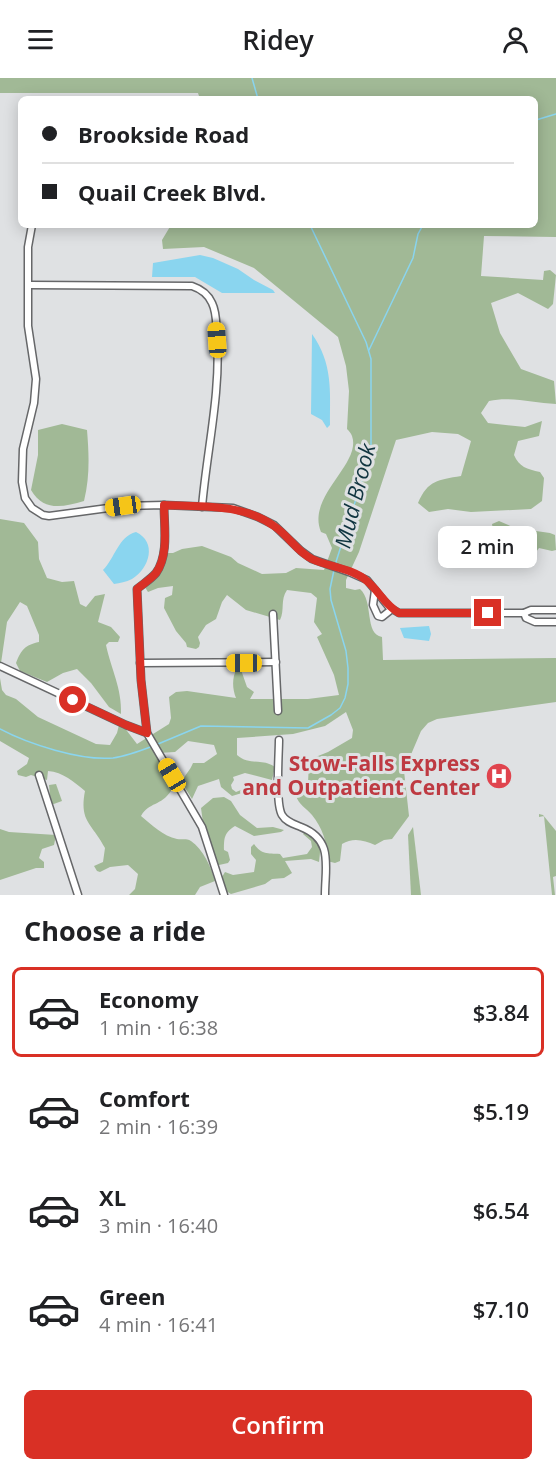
<!DOCTYPE html>
<html lang="en">
<head>
<meta charset="utf-8">
<style>
  body { margin:0; font-family:"Open Sans",sans-serif; background:#f2f2f2; color:#202124; height:100vh; display:flex; flex-direction:column; font-size:22px; white-space:nowrap }
  * { box-sizing:border-box; margin:0 }
  p { font-size:20px; color:#757577 }
  .icon { flex:none; width:33px; height:33px; fill:none; stroke:currentColor; stroke-width:2; stroke-linecap:round; stroke-linejoin:round }
  .map { position:relative; height:817px; overflow:hidden }
  .panel { display:flex; flex-direction:column; background:#fff; flex:1 }
  .panel>* { flex:none }
  .guide { position:absolute; left:18px; top:18px; width:520px; height:132px; border-radius:9px; box-shadow:0 3px 15px #0003; display:grid; align-content:center; height:132px; padding:0 24px; background:#fff }
  .end { position:absolute; width:27px; height:27px; margin:-14px; border:8px solid #d93025; background:#fff; box-shadow:0 0 0 3px #fff }
  .from { border-radius:50% }
  .bubble { position:absolute; height:42px; border-radius:9px; background:#fff; box-shadow:0 3px 15px #0003; font-size:20px; font-weight:600; line-height:42px; text-align:center }
  .car { position:absolute; width:18px; height:36px; margin:-18px -9px; border-radius:8px; box-shadow:0 0 4px 2px #0007; background:linear-gradient(#f5c518 24%,#345 0 40%,#f5c518 0 76%,#345 0 86%,#f5c518 0) }
  .guide b { display:flex; align-items:center; gap:21px; height:57px; font-size:22px }
  .guide b+b { border-top:2px solid #e0e0e0 }
  .guide i { width:15px; height:15px; background:#202124 }
  ul { padding:0; list-style:none }
  li { display:flex; align-items:center; gap:18px; height:90px; margin:0 12px 9px; padding:0 12px; border:3px solid transparent; border-radius:9px }
  li div { flex:1 }
  li b { display:block; font-size:22px }
  li em { font-style:normal; font-weight:600 }
  li.selected { border-color:#d93025 }
  li>.icon { width:54px; height:54px; stroke-width:1.5 }
  h2 { padding:0 24px; font-size:27px; line-height:72px }
  .cta { display:flex; gap:12px; margin-top:auto; padding:12px 24px }
  .cta a { flex:1; height:69px; border-radius:9px; background:#d93025; color:#fff; font-size:24px; font-weight:600; line-height:69px; text-align:center }
  header { display:flex; justify-content:space-between; align-items:center; height:78px; padding:0 24px; background:#fff; font-size:27px; font-weight:600 }
  .map>svg:first-child { display:block }
</style>
</head>
<body>
<header><svg class="icon" aria-label="menu" viewBox="0 0 24 24"><path d="M4 6h16M4 12h16M4 18h16"/></svg>Ridey<svg class="icon" aria-label="person" viewBox="0 0 24 24"><circle cx="12" cy="8" r="4"/><path d="M4 21q1-7 8-7t8 7"/></svg></header>
<div class="map">
<svg width="556" height="817" viewBox="0 0 556 817">
  <rect width="100%" height="100%" fill="#dfe1e3"/>
  <g fill="#a1b996">
    <path d="M0,0h556v159l-72,-1 -3,40 62,4 1,-9 6,-1 6,5 -3,29 -5,5 -30,-16 -27,10 9,30 21,36 33,12 2,23c-23,-1 -45,-8 -67,-3l-8,12 7,10 37,4 17,-6 -3,15 -21,5 -4,14c5,12 13,14 26,17l4,6 -2,23 -11,8 -60,3 -23,-3 -19,3 -11,-9c10,-23 20,-23 43,-27l10,-35 -13,-7 -26,-2 -36,8 -37,112 -13,28v8l9,2 5,-1c14,12 4,45 22,48l1,23 173,-2v44l-119,17 -9,4 -7,8 -17,40 5,45 -17,23 -8,1 -9,5c-11,-5 -22,-8 -33,-1l-2,17 -5,2 -8,-2c1,-17 -4,-32 -15,-46 -6,-7 -13,-10 -16,-19l12,-13 1,-21 4,-4 15,-6 24,-14 1,-8 -7,-18 -21,14 -32,8 -56,4v17c12,11 26,3 38,12l-3,13 -27,-7 -12,4 1,3 -3,5 1,4 4,3 5,-2 1,3 -10,3 -11,-9 -2,-8 -21,7 -6,13 -10,-16c2,-8 8,-12 11,-20h11l13,-9 -3,-9 -26,-4 -13,11 -16,1 11,26 1,12c-10,15 -22,11 -30,25 11,9 22,20 36,23 5,1 9,-1 14,2 12,8 20,26 24,40l-15,6 -5,8h-66l6,-6 3,-15 -10,-9 -18,2 -10,5 -3,-1 -3,-5 9,-4 2,-14c-13,-25 -26,-26 -20,-57 -11,-9 -22,-19 -37,-20l-1,9 -16,-5 -5,2 -8,-2 -1,-4 10,-7 2,-6 -29,-17v-63l2,12 4,5 10,4 22,18 58,27 14,1 7,-12 2,-8 5,2 13,17 32,-20 2,-6 -2,-21 7,-5 11,-1 49,7c-4,-10 -4,-21 1,-30l3,-1 7,20 7,5 -4,7h58l31,-4 -5,-20 -17,-38 5,-3 -8,-12 3,-24 -6,-5 -24,-3c-7,10 -2,20 -7,30l-34,-10 -19,-15 -5,7 -6,17 -10,6 -8,12 2,6 -1,4 -3,2 -9,-2 -1,-4 -10,-12 -12,-23 1,-10 7,-3 1,-9 -15,2 -10,4 -5,-8 12,-11 9,-20h9l9,-4 20,-3 29,11 7,6 24,11 24,-1 10,-5 28,2 8,-22 -6,-14 -5,-2c-15,-36 41,-68 31,-96 -1,-3 -3,-5 -5,-7l2,-38 -3,-25 -8,-29 -84,-69 -50,-21 -41,2 -1,-9 9,-15h365v-126h-336l-2,-6h-198z"/>
    <path d="M62,346l25,6c2,24 3,47 -3,71 -21,6 -40,11 -53,-11l7,-35v-25z"/>
    <path d="M0,441l24,4 14,19 1,17 8,19 15,4 12,-1 6,23 6,3 9,-11 10,-2 -7,28 13,5 9,10 -2,5h-9l-3,3c5,24 16,43 15,69l-12,-7 -18,-24 -14,-14 -14,4 -16,9 -27,-11 -4,-8c5,-13 9,-18 23,-21v-7l-12,-29 -7,-4 -13,20 -7,48z"/>
    <path d="M499,443l16,7 35,5 5,2 1,15 -4,1 -13,-3 -8,11c-7,1 -12,-2 -19,-2 -6,-1 -8,2 -14,0l-6,-33z"/>
    <path d="M56,706l6,17 -11,4 -2,-20z"/>
    <path d="M224,719l7,4 9,14 17,13 16,-1 11,3 -3,2 -27,4 -19,-10c-11,7 -11,12 -11,24l4,2 2,8 -2,3 -9,2 -4,-3 -12,-39 -2,-15 12,-10z"/>
    <path d="M539,736l4,1 13,16v45l-3,1 2,18h-3l-8,-79 -5,1z"/>
    <path d="M413,749l8,68h-10l-3,-60z"/>
    <path d="M0,751l9,3 47,3 -2,10 -12,4 -3,9 5,4v6h-8l-36,12z"/>
    <path d="M305,754l16,11 -2,19 -8,-3 -26,2 7,12 -8,5 -12,1 -7,5 -34,10 -5,-3 -4,-14 3,-5 8,3 21,-3 2,-12 -5,-6v-7l3,-3c8,11 13,9 26,10l3,4 24,-4 5,-7 -1,-6 -8,-7z"/>
  </g>
  <g fill="#8ad5ef">
    <path d="M200,177l13,3 25,11 16,11 19,10 2,3h-53l-27,-16h-43l1,-14z"/>
    <path d="M312,256c21,30 18,56 18,91l-3,3 -5,-8 -11,-6z"/>
    <path d="M136,454c21,10 14,36 -4,47 -6,3 -12,4 -18,5l-11,-14c12,-12 15,-33 33,-38z"/>
    <path d="M429,548l2,8 -2,7 -25,-3 -4,-10z"/>
  </g>
  <g fill="none" stroke-linecap="round" stroke-linejoin="round">
    <g stroke="#8ad5ef" stroke-width="1.5">
      <path d="M252,0l6,21"/>
      <path d="M536,42l20,-6"/>
      <path d="M310,147l56,117 5,17v93l-36,113"/>
      <path d="M369,272l44,-92 5,-24 5,-9"/>
      <path d="M0,651c28,15 81,32 113,29 14,-2 27,-7 40,-12"/>
      <path d="M158,666l43,-18 107,2 23,-13 9,-7 5,-10 3,-14v-16l-2,-17 -15,-51 -1,-11 4,-19"/>
    </g>
    <defs>
      <g id="minor">
        <path d="M32,147l-4,22v79l8,53 -2,24 -11,46 -1,33 3,16 7,10 11,7 6,1 74,-10 41,-1 69,3 25,9 16,8 27,26 11,8 37,13 18,8 22,27 10,6h125l7,-3h25"/>
        <path d="M29,207l163,1c9,3 16,8 20,17 5,10 4,22 5,32 4,58 -10,114 -15,172"/>
        <path d="M164,427c0,21 5,50 -8,68 -5,6 -13,11 -19,16l4,91 6,53 55,94 22,68"/>
        <path d="M375,512l-2,15 5,11 4,1 10,-8"/>
        <path d="M524,535l2,5 9,4h21"/>
        <path d="M273,536l5,97"/>
        <path d="M140,585l136,-1"/>
        <path d="M0,588l126,59 21,8"/>
        <path d="M279,662c0,15 -4,63 3,75 4,7 12,9 19,12 33,13 24,39 24,68"/>
        <path d="M39,697l39,120"/>
      </g>
    </defs>
    <use href="#minor" stroke="#666769" stroke-width="9"/>
    <use href="#minor" stroke="#fff" stroke-width="6"/>
  </g>
  <g fill="none" stroke-linecap="round" stroke-linejoin="round">
    <path stroke="#d93025" stroke-width="8" d="M73,622l53,25 21,8 -6,-53 -4,-91c6,-5 14,-10 19,-16 13,-18 8,-47 8,-68 37,2 78,-2 110,21 14,9 23,26 38,33 17,8 40,9 55,22 12,10 18,24 32,32h89"/>
  </g>
  <defs>
    <symbol id="hospital-disc" viewBox="-11 -11 22 22"><circle r="9.5" fill="#e0444e" stroke="#dfe1e3"/><path d="M-5-5h3v3.5h4V-5h3V5h-3V1.5h-4V5h-3Z" fill="#fff"/></symbol>
  </defs>
  <g fill-rule="evenodd">
    <use href="#hospital-disc" x="484" y="683" width="30" height="30"/>
  </g>
  <g text-anchor="middle" stroke-width="6" stroke-linejoin="round" paint-order="stroke">
    <g font-size="21" font-weight="bold" fill="#be3a42" stroke="#dfe1e3" text-anchor="end">
      <text x="480" y="693">Stow-Falls Express<tspan x="480" dy="24">and Outpatient Center</tspan></text>
    </g>
    <g font-size="22" font-style="italic" fill="#113540" stroke="#dfe1e3">
      <text transform="translate(355 418) rotate(-76)" y="8">Mud Brook</text>
    </g>
  </g>
</svg>
<i class="end from" style="left:73px;top:622px"></i>
<i class="end" style="left:488px;top:535px"></i>
<div class="bubble" style="left:438px;top:448px;width:99px">2 min</div>
<i class="car" style="left:217px;top:262px;rotate:356deg"></i>
<i class="car" style="left:123px;top:428px;rotate:262deg"></i>
<i class="car" style="left:244px;top:585px;rotate:270deg"></i>
<i class="car" style="left:172px;top:697px;rotate:329deg"></i>
<div class="guide">
<b><i class="from"></i>Brookside Road</b>
<b><i></i>Quail Creek Blvd.</b>
</div>
</div>
<section class="panel">
<h2>Choose a ride</h2>
<ul>
<li class="selected"><svg class="icon" aria-label="car" viewBox="0 0 24 24"><path d="M5 17H2v-5l4-1 3-4h7l3 4 3 1v5h-3M9 17h6M6 11h13"/><circle cx="7" cy="17" r="2"/><circle cx="17" cy="17" r="2"/></svg><div><b>Economy</b><p>1 min · 16:38</p></div><em>$3.84</em></li>
<li><svg class="icon" aria-label="car" viewBox="0 0 24 24"><path d="M5 17H2v-5l4-1 3-4h7l3 4 3 1v5h-3M9 17h6M6 11h13"/><circle cx="7" cy="17" r="2"/><circle cx="17" cy="17" r="2"/></svg><div><b>Comfort</b><p>2 min · 16:39</p></div><em>$5.19</em></li>
<li><svg class="icon" aria-label="car" viewBox="0 0 24 24"><path d="M5 17H2v-5l4-1 3-4h7l3 4 3 1v5h-3M9 17h6M6 11h13"/><circle cx="7" cy="17" r="2"/><circle cx="17" cy="17" r="2"/></svg><div><b>XL</b><p>3 min · 16:40</p></div><em>$6.54</em></li>
<li><svg class="icon" aria-label="car" viewBox="0 0 24 24"><path d="M5 17H2v-5l4-1 3-4h7l3 4 3 1v5h-3M9 17h6M6 11h13"/><circle cx="7" cy="17" r="2"/><circle cx="17" cy="17" r="2"/></svg><div><b>Green</b><p>4 min · 16:41</p></div><em>$7.10</em></li>
</ul>
<div class="cta"><a>Confirm</a></div>
</section>
</body>
</html>
